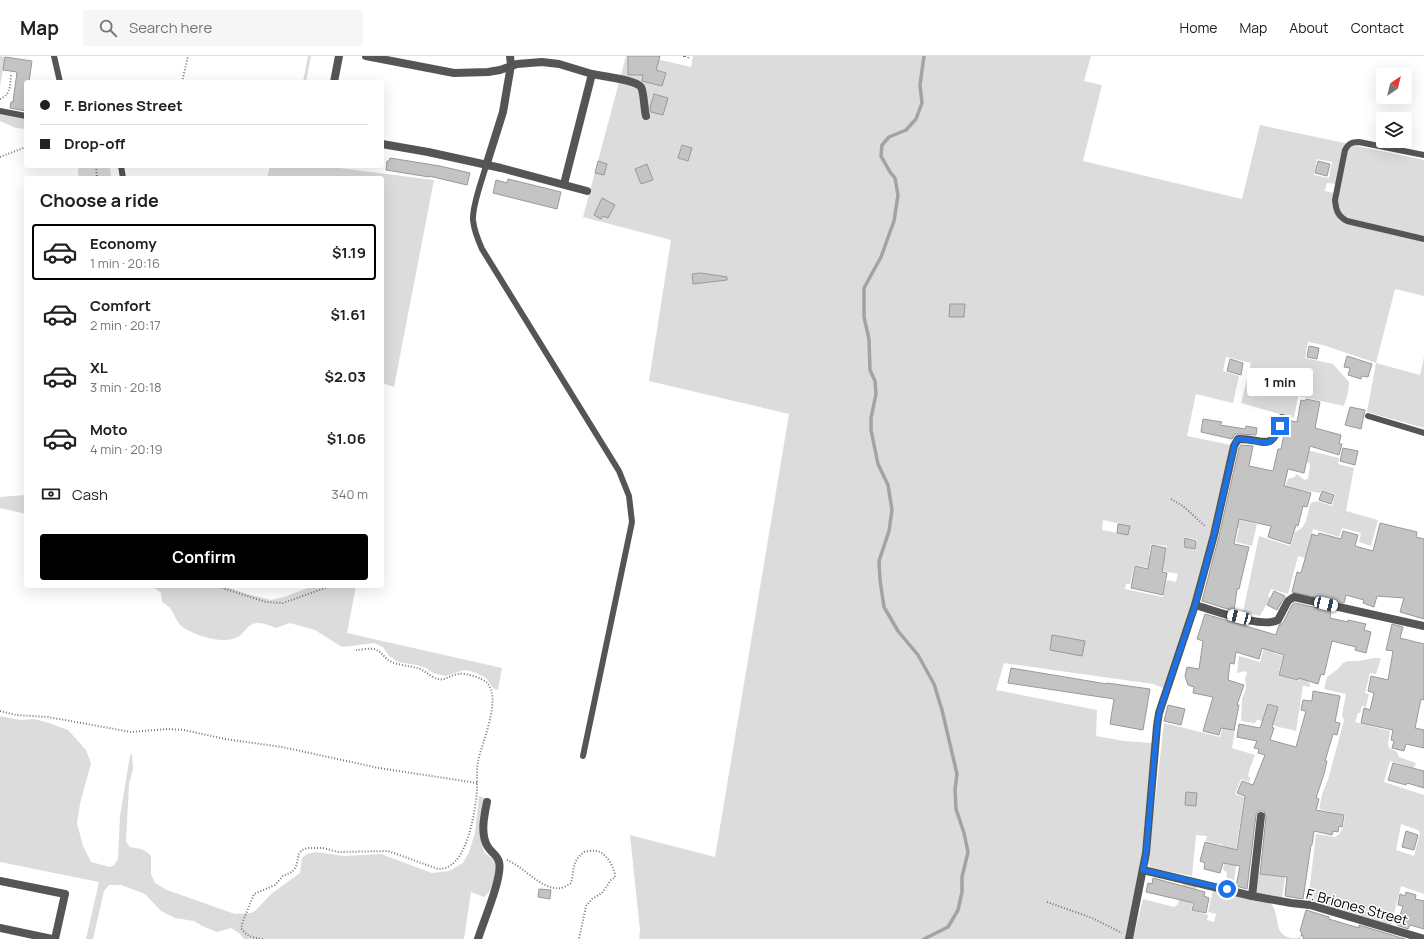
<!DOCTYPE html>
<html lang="en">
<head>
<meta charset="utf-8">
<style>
  body { margin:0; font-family:Manrope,sans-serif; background:#f6f6f6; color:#202124; height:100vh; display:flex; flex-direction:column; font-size:15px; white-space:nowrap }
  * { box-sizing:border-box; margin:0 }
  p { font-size:13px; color:#757577 }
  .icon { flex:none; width:22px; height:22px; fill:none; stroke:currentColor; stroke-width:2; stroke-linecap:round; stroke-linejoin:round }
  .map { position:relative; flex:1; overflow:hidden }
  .panel { position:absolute; left:24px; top:120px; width:360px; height:412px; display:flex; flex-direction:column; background:#fff; border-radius:4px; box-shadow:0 4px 16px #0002 }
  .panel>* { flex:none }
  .banner { position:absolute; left:24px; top:24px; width:360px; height:88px; border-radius:4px; box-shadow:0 4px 16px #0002; display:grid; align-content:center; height:88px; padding:0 16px; background:#fff }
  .needle { width:26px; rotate:35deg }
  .fabs { position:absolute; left:1376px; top:12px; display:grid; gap:8px }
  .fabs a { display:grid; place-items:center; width:36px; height:36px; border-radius:4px; background:#fff; box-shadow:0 4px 16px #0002; font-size:20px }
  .end { position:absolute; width:18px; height:18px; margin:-9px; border:5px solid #1a73e8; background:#fff; box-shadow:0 0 0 2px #fff }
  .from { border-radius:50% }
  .bubble { position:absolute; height:28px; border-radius:4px; background:#fff; box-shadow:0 4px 16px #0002; font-size:13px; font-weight:700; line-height:28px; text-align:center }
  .car { position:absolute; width:12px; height:24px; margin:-12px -6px; border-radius:5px; box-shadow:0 0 3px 1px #0007; background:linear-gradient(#fff 24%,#345 0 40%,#fff 0 76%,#345 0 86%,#fff 0) }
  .banner b { display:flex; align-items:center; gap:14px; height:38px; font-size:15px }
  .banner b+b { border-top:1px solid #e0e0e0 }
  .banner i { width:10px; height:10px; background:#202124 }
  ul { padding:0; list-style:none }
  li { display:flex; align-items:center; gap:12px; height:56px; margin:0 8px 6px; padding:0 8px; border:2px solid transparent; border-radius:4px }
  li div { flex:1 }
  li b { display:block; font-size:15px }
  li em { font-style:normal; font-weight:700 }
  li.active { border-color:#000 }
  li>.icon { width:36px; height:36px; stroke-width:1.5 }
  h2 { padding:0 16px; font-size:18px; line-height:48px }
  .pay { display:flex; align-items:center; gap:10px; height:44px; padding:0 16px; font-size:15px }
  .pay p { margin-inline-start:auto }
  .button { display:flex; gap:8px; margin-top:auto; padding:8px 16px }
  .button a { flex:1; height:46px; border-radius:4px; background:#000; color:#fff; font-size:16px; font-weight:700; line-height:46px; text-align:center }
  header { display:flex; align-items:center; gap:24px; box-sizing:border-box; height:56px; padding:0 20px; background:#fff; border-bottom:1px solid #e0e0e0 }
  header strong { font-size:19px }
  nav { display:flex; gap:22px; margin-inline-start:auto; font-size:14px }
  .search { width:280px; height:36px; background:#f6f6f6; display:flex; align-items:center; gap:10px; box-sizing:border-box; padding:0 14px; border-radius:4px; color:#757577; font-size:15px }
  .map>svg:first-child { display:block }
</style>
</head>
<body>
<header>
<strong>Map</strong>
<div class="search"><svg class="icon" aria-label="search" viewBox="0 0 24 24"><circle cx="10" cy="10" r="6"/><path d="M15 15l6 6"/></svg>Search here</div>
<nav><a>Home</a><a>Map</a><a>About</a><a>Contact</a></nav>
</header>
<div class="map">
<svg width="1424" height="883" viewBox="0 0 1424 883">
  <rect width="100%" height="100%" fill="#fff"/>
  <g fill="#dcdcdc" fill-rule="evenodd">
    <path d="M0,0l5,1 -5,30z"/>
    <path d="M308,0h3l-5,26h-3z"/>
    <path d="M626,0h17l48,11 2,-11h398l-7,25 18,4 -19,76 159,38 18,-74 164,35v136l-29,-7 -19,74 44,12 4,-18v71l-57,-16 9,-49 -53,-18 -15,-3 -3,16 28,6 16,18 -1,11 -4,13 -46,-10 -4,22 -53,-15 10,-40 -25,-6 -3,14 16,5 -6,27 -37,-9 -9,42 44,9 -13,59 -23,90 -32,94 -10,-4 -149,-21 -8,27 101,20 -1,26 28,5 28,2 -10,111 -16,85h-487l1,-9 -10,-95 85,22 74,-443 -140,-33 22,-141 -88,-23zM1317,103l15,3 -3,16 -15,-3zM1327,127l8,1 -1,9 -9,-2zM1103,464l27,6 -1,9 -27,-5zM1185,481l12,3 -2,10 -12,-3zM1151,488l16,2 -2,12 -16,-3zM1134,509l44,9 -2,8 -9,-2 -4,17 -38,-8 1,-5h4z"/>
    <path d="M0,53l26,5v15l-10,-1 -16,-7z"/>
    <path d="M79,110h31l1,12h-32l-1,-7z"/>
    <path d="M270,110h53l111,14 -40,207 -12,-4v-205h-115z"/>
    <path d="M1307,394l32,8 -1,6 16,4 -8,43 32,9 -7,26 -12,-4 2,-9 -19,-5 -3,9 -26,-8 -8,29 -7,-2 -10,38 -17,-5 -3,7 2,2 -10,18 -17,-4 16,-76 31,10 5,-14c12,-4 12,-17 15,-28 6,-6 15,0 22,2l3,-12 -14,-4 -1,3 -35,-6 3,-8 7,-2 1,-3 9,6 3,-1 2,-13 -1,-3 -4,-2z"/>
    <path d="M26,439v19l-26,-6v-11z"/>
    <path d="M1236,463l21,5 -5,22 -16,-4 3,-14 -4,-1z"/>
    <path d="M146,530h77l24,8 24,6 13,-3 29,-11h43l-9,47 155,35 -4,22 -5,-2 -7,-10 -12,-6 -10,-2 -18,6 -13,-3 -7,-5 -9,-3 -19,-3 -9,-6 -6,-9 -9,-4 -32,4 -27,-17 -25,-7 -14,5c-9,-4 -21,-9 -29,0 -2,2 -4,5 -6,7 -15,11 -42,2 -57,-7 -7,-4 -9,-13 -14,-20 -2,-2 -5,-4 -8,-6l-1,-9 -5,-4z"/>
    <path d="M1264,591l10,2v4l9,3 -5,19 21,6 4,-12 9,2 -4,11 2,1v4l-7,-1 -7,45 -17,-4 -20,-7h-2l-2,3 -14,-2 1,-22 4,-11 -1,-10 2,-5 -1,-2 -9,2 2,-17 21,6z"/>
    <path d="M1374,602h7l-5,16 -6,-1 -5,20 4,1 -3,13 -4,-1 -2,7h-2l-3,9 35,9 -2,12 1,5 8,4 2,5 17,6 -2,5 -24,-7 -6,21 40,13v99l-23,-8 -10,40 -83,-24 8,-68 19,3c8,-4 9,-14 10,-22l-26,-6 4,-18 5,-11 16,-60 -2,-5 4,-21 -22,-5 3,-12 11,-8 5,-6 5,-2h11zM1401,768l17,6 2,3 -6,23 -18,-6z"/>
    <path d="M0,660l20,4 14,-1 15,4 19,7 18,20 5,13 -11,41 -3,19 6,23 8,16 19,5 4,-2 4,-6 2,-43 10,-60 2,-3 1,16 -4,15 -3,58 4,5 11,2 6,3 4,4v18l4,9 12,7 68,24 16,-1 5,-3 15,-16 29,-21 2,-15 5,-4 9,-2 28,4 37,-2 51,19 17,-2 14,-8 6,-11 6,-19 4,-37 6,2 -5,18 2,28 2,8 11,9c2,13 0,28 -11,36l-13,-5 -7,47h-220l-5,-6 -8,-5 -14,4 -15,-6 -8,-5 -19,-3 -14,-7 -16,-17 -24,-9h-12l-5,6 -11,48h-7l13,-57 -99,-20z"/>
    <path d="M1224,665l12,2 -4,25 23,7 -5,13 -2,8 2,2 -1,4 -8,-3 -6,15 9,3 -9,59 2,4 -4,27 -8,-2 2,-12 -4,-4 3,-14 -5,-2 2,-8 -17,-4 1,-5 -11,-1 -4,41 -35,-7 -7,-2 -2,-4 16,-140 56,14z"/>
    <path d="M1257,818l28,3 -3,22 -25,-5 -2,-3z"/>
    <path d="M1184,826l13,3 -6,25 17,5 -1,5 7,2 2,-8 -8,-2 5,-22 57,13c12,11 1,32 22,35 3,1 6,-1 9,-1v2h-168l10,-40 31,8 4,-3z"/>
  </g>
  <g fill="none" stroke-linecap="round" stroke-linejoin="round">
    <path stroke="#a3a3a3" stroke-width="3.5" d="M924,883l24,-12 10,-17 4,-18v-15l6,-25 -4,-19 -8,-24 -1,-19 2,-16 -15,-64 -8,-26 -16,-29 -20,-24 -14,-24 -4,-27 -1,-19 10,-30 3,-21 -4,-25 -10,-21 -7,-34v-12l5,-24 -1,-13 -5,-11 -1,-31 -5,-22v-29l17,-31 13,-36 4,-26 -3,-17 -5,-6 -9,-16 1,-11 7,-8 17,-7 10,-11 6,-16 -2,-18 4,-29"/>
  </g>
  <g fill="#c4c4c4" stroke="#999">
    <path d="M628,0h32l-4,14 10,3 -4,13 -20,-5 1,-6h-15z"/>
    <path d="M5,1l27,4 -3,21h-3v29l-16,-3 1,-6h2l4,-30 -14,-2z"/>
    <path d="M654,38l14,4 -5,17 -12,-3 -1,-4z"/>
    <path d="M682,89l10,3 -4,13 -10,-3z"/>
    <path d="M390,102l50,8 30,7 -3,12 -38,-9v1l-43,-7 1,-9h2z"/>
    <path d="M598,105l9,3 -3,11 -9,-2z"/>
    <path d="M1318,105l12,3 -3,12 -12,-3z"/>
    <path d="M647,108l6,16 -12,4 -6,-15z"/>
    <path d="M508,123l53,13 -4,17 -64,-16 3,-13 11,3z"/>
    <path d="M602,142l13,7 -7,13 -5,-2 -2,3 -7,-4z"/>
    <path d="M701,217l26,4v3l-34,4 -1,-10z"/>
    <path d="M950,248h15l-1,13h-15z"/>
    <path d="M1309,290l10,2 -2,11 -10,-2z"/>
    <path d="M1347,300l25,8 -4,13 -6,-1 -1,3 -13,-4 2,-7 -6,-1z"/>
    <path d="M1230,303l13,4 -2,12 -14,-4z"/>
    <path d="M1306,343l14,3 -5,26 26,7 -2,9h3l-3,11 -29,-9 -6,27 -16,-4 -4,17 27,7 -4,14 -4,-1 -5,20 -2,-1 -6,19 -22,-7 3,-11 -32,-7 -5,25 15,3 -10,42h-2l-3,22 -32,-10 17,-65 20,-88 2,-3 12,1 -4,20 24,5 5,-22h3l6,-29 10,2 4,-22 4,1z"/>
    <path d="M1350,351l15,3 -4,19 -16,-4z"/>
    <path d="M1203,363l19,3 -2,3 25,4 1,-3 11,2 -1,7 -18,-1h-3l-3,5 -31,-7z"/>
    <path d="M1343,392l15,3 -3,14 -15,-4z"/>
    <path d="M1322,435l12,4 -3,9 -12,-4z"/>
    <path d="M1380,467l37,9 -1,5 8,2v80l-24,-7 4,-14 -27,-2 -3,11 -11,-4 1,-3 -18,-5 -2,8 -52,-11 5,-20 4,1 11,-39 6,2 1,-3 22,6 2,-8 15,4 -3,11 18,5z"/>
    <path d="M1118,468l12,2 -2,9 -11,-2z"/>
    <path d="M1185,482l11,3 -1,8 -11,-2z"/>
    <path d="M1152,489l14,3 -4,24 5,1 -4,22 -32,-7 4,-22 13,3z"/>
    <path d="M1274,535l11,5 -8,14 -10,-5z"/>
    <path d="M1295,547l36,8 -1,7 18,4v-2l18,4 -2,6 7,2 -5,21 -11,-3 1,-3 -24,-6 -8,34 -3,-1 -3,10 -19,-6 -1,2 -19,-5 5,-20 -22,-7 -3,11 -23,-7 -2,12 -4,-1 -2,17 16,5 -7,20h2l-5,25 -13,-2 -2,7 -16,-4 10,-34 -20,-4 1,-6 -6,-2 -3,-9 2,-9 12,2 4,-28 -6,-2 8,-25 71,21 3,-10 4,-2 9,-18z"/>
    <path d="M1392,568l11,3 -3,11 24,6v56l-3,-1 -6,29 9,2v18l-18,-4 -2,7 -12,-3 2,-7 -3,-1 2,-10 -32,-7 3,-15 6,2 4,-17 -6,-2 3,-15 17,4 5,-29 -7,-1z"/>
    <path d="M1052,579l33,6 -3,15 -32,-6z"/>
    <path d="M1011,612l96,16v-1l43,6 -7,41 -33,-6 4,-25 -106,-16z"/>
    <path d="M1313,635l27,5 -5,26 5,1 -3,12 -4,-1 -8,27h2l-3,13 -8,24 3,1 -3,11 28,5 -2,12 -3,-1 -1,6 -5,-1 -1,4 -18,-4 -2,14h-1l-8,54 -18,-3 2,-19 -27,-3 6,-57 -2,-6h-6l-2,4 -9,74 -11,-3 4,-20 -17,-3 -3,10 -16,-4 1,-6 -5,-2 5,-19 32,8 8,-54 -8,-3 5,-12 11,4 12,-30 -7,-2 1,-4 -5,-1 3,-7 -20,-4 2,-13 21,4 8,-24 10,3 -6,20 2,1 -4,12 26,7 10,-36 -5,-1 2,-10 9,1z"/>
    <path d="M1168,649l17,4 -4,16 -17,-4z"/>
    <path d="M1393,707l31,8v17l-17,-5 -1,2 -18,-5z"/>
    <path d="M1186,736l11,1 -1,13 -11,-1z"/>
    <path d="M1406,775l12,4 -4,15 -12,-3z"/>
    <path d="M1153,822l52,14 -1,4 5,2 -3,15 -14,-3 2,-7 -48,-11 2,-9 4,1z"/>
    <path d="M539,833l12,1 -1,9 -12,-2z"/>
    <path d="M1406,836l10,3 -1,4 9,2v28l-14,-4 -2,4 -11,-4 6,-19 -5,-1 2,-11 5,2z"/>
    <path d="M1306,854l23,7v2l30,9v-3l46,14h-102l1,-3h-3l1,-4 -2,-1z"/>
  </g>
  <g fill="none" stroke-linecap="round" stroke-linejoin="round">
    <g stroke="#777" stroke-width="2" stroke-dasharray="1 2" stroke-linecap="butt">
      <path d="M684,1v-1"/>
      <path d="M685,1v-1"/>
      <path d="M688,2l1,-2"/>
      <path d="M182,26l6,-26"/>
      <path d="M0,43c11,-5 10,-13 11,-24"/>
      <path d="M0,101l26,-10"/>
      <path d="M96,110l1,12"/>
      <path d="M1171,443l12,7 23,21"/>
      <path d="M216,530l50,16 17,1 45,-16 15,-1"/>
      <path d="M0,655l16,4 32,2 83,15 37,-3 16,1 41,9 57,8 97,21 98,15"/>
      <path d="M507,804c19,7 42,41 64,23 4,-15 0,-20 13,-31 5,-1 11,-2 16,0 8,4 15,17 15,25l-4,3 -9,13 -10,6 -6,7 -7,33"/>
      <path d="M1047,846l45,16 30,15"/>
      <path d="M263,883c-9,-1 -16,-2 -22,-11l2,-7 11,-27 21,-9 8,-9 9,-4 4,-5 3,-13 3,-4 5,-2h16l15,4 50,-1 50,18c27,1 35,-48 38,-68 2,-13 0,-27 2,-40 4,-18 24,-63 9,-78 -6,-6 -21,-10 -29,-9 -10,2 -15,9 -25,3 -5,-3 -8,-6 -13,-8 -10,-4 -23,-3 -32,-9 -5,-4 -7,-9 -14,-11 -5,-1 -13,1 -18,1"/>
    </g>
    <g stroke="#555" stroke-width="6">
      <path d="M54,0l6,26"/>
      <path d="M0,55l26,5"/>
      <path d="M1424,99l-65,-13c-8,0 -11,2 -14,8l-10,50c1,11 3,16 12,21l77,18"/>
      <path d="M121,110l2,12"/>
      <path d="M486,110c-4,14 -14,40 -13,54 1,10 5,20 9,29l137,222 10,25 3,26 -49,234"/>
      <path d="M1368,360l56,17"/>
    </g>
    <g stroke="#555" stroke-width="8">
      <path d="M366,0l88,17 34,-1 12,-2 17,-6 25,-2 17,2 33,10"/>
      <path d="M334,26l5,-26"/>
      <path d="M382,88l46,8 73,16 86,23"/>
      <path d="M486,110l17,-54 8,-47 -1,-9"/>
      <path d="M564,128l28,-110c10,2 44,6 49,13 3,5 3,22 5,29"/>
      <path d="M1195,549c18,5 68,24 83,15l10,-19 6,-4 130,29"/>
      <path d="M1143,814l109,26 39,7 19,2 114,34"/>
      <path d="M0,825l65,13 -10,45"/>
      <path d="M1252,840l9,-80"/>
      <path d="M0,872l52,11"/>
      <path d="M478,883c5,-17 25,-62 21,-77 -1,-6 -8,-10 -11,-15 -8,-12 -4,-31 -1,-45"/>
      <path d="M1129,883l17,-86 11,-127 2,-13 36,-108 19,-70 20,-89 4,-7c27,-1 33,16 44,-21"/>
    </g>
  </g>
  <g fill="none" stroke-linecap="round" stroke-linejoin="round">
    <path stroke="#1a73e8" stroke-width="5" d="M1227,833l-84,-19 3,-17 11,-127 2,-13 36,-107 19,-71 21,-92 3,-4h2l28,4 7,-6 5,-11"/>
  </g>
  <g text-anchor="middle" stroke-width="3" stroke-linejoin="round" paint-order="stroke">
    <g font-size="14" fill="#000" stroke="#fff">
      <text transform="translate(1357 851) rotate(15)" y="5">F. Briones Street</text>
    </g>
  </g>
</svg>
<div class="fabs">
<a><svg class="needle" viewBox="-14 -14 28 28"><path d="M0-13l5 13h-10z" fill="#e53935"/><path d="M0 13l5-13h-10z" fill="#757577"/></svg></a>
<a><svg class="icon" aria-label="layers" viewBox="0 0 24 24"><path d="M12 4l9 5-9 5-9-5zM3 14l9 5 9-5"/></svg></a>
</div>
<i class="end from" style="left:1227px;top:833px"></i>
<i class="end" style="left:1280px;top:370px"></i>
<div class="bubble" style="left:1247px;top:312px;width:66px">1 min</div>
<i class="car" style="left:1326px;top:548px;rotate:103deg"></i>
<i class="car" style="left:1239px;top:561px;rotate:285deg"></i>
<div class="banner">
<b><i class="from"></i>F. Briones Street</b>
<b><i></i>Drop-off</b>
</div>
<section class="panel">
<h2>Choose a ride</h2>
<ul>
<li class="active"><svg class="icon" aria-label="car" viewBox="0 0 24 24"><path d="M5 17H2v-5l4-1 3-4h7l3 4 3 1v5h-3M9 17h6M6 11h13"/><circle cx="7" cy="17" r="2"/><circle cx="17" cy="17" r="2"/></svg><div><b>Economy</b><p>1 min · 20:16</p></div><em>$1.19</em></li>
<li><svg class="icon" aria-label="car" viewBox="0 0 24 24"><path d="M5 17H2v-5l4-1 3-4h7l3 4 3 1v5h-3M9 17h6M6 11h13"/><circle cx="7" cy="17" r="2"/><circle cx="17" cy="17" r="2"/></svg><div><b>Comfort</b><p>2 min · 20:17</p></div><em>$1.61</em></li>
<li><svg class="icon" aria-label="car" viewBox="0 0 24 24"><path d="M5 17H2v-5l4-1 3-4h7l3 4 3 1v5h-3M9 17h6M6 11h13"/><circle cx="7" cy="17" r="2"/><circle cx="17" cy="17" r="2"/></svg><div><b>XL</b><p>3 min · 20:18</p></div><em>$2.03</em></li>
<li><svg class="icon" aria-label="car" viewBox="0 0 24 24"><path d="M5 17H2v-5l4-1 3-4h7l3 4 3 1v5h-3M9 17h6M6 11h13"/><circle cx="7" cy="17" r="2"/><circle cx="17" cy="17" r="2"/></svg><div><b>Moto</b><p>4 min · 20:19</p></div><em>$1.06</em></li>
</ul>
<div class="pay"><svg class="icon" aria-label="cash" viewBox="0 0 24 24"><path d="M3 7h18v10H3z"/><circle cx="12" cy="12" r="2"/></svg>Cash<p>340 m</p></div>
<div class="button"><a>Confirm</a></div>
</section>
</div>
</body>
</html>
